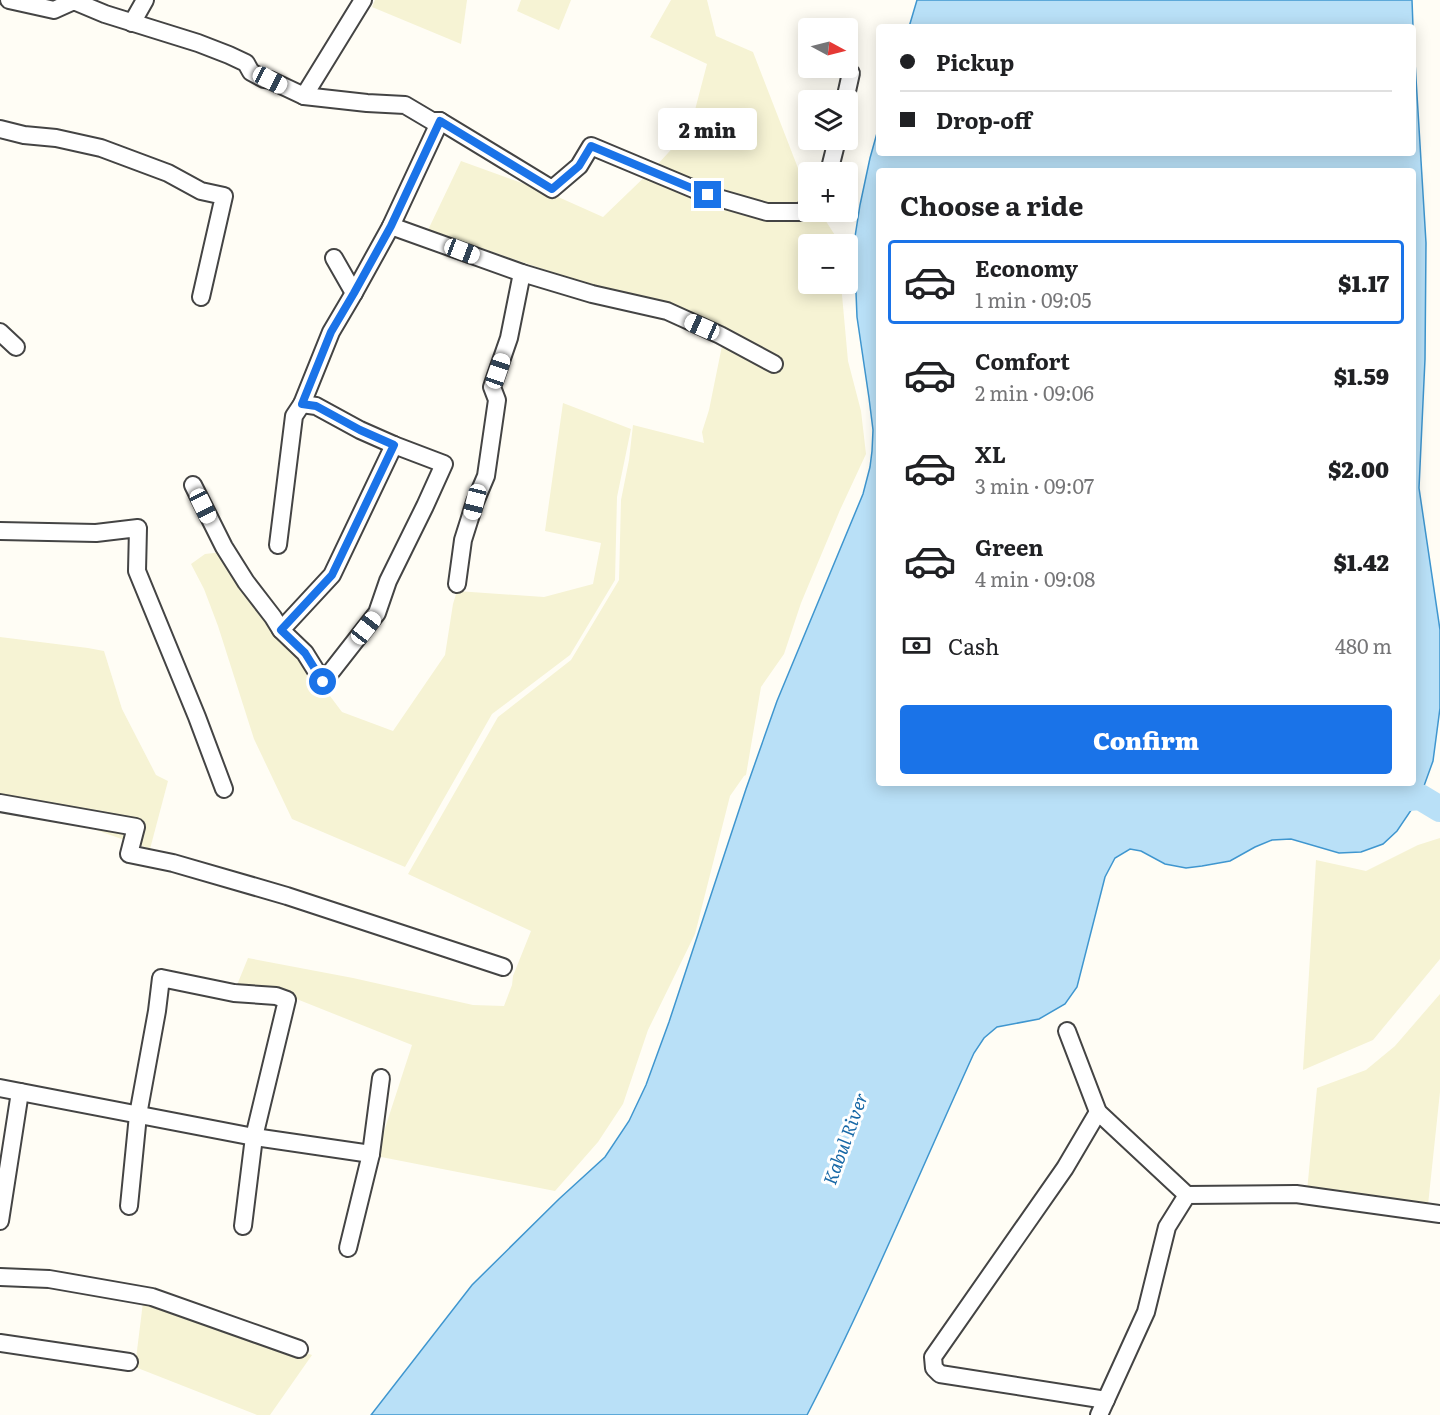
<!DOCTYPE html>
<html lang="en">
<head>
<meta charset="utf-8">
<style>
  body { margin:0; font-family:Literata,serif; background:#f2f2f2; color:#202124; height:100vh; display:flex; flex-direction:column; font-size:22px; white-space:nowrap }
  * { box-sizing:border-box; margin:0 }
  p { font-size:20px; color:#757577 }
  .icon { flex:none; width:33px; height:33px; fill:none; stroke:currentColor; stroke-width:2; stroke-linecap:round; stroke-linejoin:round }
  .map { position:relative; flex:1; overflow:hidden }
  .drawer { position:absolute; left:876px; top:168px; width:540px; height:618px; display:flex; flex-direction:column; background:#fff; border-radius:6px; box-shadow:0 3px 15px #0003 }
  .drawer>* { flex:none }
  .hud { position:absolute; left:876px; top:24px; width:540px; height:132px; border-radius:6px; box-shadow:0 3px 15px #0003; display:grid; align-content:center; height:132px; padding:0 24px; background:#fff }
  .needle { width:39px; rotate:97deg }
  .controls { position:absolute; left:798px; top:18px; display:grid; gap:12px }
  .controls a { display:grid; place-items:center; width:60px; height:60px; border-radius:6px; background:#fff; box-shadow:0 3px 15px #0003; font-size:30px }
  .end { position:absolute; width:27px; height:27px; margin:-14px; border:8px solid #1a73e8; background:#fff; box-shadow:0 0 0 3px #fff }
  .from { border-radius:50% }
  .bubble { position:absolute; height:42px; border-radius:6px; background:#fff; box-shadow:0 3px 15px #0003; font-size:20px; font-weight:800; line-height:42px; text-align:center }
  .car { position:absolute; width:18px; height:36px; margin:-18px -9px; border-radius:8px; box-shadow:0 0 4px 2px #0007; background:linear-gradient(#fff 24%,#345 0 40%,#fff 0 76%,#345 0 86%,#fff 0) }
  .hud b { display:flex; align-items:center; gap:21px; height:57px; font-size:22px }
  .hud b+b { border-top:2px solid #e0e0e0 }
  .hud i { width:15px; height:15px; background:#202124 }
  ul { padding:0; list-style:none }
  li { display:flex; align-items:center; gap:18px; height:84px; margin:0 12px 9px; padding:0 12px; border:3px solid transparent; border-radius:6px }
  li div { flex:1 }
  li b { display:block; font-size:22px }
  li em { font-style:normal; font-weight:800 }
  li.current { border-color:#1a73e8 }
  li>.icon { width:54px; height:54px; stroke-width:1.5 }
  h2 { padding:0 24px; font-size:27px; line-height:72px }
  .pay { display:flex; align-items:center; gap:15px; height:66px; padding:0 24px; font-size:22px }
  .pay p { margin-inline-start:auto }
  .action { display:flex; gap:12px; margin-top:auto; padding:12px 24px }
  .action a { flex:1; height:69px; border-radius:6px; background:#1a73e8; color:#fff; font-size:24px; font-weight:800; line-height:69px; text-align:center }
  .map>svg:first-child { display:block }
</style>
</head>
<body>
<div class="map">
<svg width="1440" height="1415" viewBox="0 0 1440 1415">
  <rect width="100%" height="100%" fill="#fffdf5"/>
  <g fill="#f6f3d4">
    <path d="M375,0h92l-6,44 -89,-37z"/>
    <path d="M521,0h50l-12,30 -42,-19z"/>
    <path d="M671,0h36l9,36 37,16 55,142v18h12l20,31 1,1h-33v40h33l7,77 13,50 5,43 -26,56 -39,93 -17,51 -23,33 -15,88 -2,1 -14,20 -35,138 -47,96 -25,74 -25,38 -43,49 -179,-35 36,-111 -128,-51 -47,-9 11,-27 105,20 120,27 31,1 8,-21 1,-9 18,-45 -123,-57 90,-157 73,-57 48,-80 2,-80 8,-40 4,-35 71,18 -2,-11 7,-22 16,-79 -297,-101 33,-69 86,31 56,25 54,-52 33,-36 17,-65 -57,-27z"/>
    <path d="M563,403l68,26 -14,68 -2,83 -45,75 -78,59 -87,153 -113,-48 -38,-80 -36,-113 -14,-37 -13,-25 14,-10 17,-2 120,160 51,19 52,-76 8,-51 4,-13 87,6 49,-13 8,-41 -56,-12z"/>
    <path d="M0,637l88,11 16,3 18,58 34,66 12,6 -18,68 -150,-53z"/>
    <path d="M1440,838v121l-67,81 -70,30 13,-210 50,11 52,-26z"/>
    <path d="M1440,994v98l-12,113 -121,-14 10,-103 49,-18 29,-24z"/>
    <path d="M144,1294l168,61 -42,60h-13l-122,-48z"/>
  </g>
  <g fill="#b9e0f7" stroke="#3f96cf" stroke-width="1.5" fill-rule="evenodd">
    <path d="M917,0h495l1,27h-504z"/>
    <path d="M1413,29l13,214 -1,116 -6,129 21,142v78l-7,53 -13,36 -23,34 -14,13 -22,8 -22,1 -48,-14 -19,1 -17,7 -25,14 -28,5 -16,2 -21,-4 -24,-13 -11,-2 -15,9 -10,19 -28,110 -12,17 -26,15 -42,8 -13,11 -10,15c-55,121 -106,244 -167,362h-436l101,-130 87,-86 46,-42 24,-36 17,-36 23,-63 77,-233 31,-88 86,-207 7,-27 2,-16 1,-21 -4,-32 -12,-81 -3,-74 6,-38 10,-47 9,-32v27h534zM879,171h534v612h-534z"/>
  </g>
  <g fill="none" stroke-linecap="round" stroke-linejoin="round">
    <path stroke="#b9e0f7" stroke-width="26" d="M1387,800l33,-3 20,12"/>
    <defs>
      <g id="minor">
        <path d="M9,0l45,10 20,-9 31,13 93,29 31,12 17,8 5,9 13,7 6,1 34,16 63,7 38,2 27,16h8l112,68 27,-23 12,-20 117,49 59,17h33l8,-5"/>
        <path d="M132,23l13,-23"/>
        <path d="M304,96l59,-96"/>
        <path d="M845,100l6,-27"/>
        <path d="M0,129l24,6 32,3 45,10 67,25 33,18 23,5 -23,101"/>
        <path d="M829,172l8,-32"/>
        <path d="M391,226l131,47 70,21 75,17 53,24 54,29"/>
        <path d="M334,258l20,35"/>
        <path d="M0,332l16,15"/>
        <path d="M193,485l31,62 22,35 27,35 8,13 24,23 18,29 54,-69 11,-32 37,-75 19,-42 -50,-19 -34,-15 -44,-24 -14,-2 29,-72 23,-39 37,-67 49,-105"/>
        <path d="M0,531l96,2 42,-5 -1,43 60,146 27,72"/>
        <path d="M278,545l16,-129 8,-12"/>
        <path d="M457,584l6,-44 12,-38 11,-26 11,-76 -5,-13 17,-49 13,-65"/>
        <path d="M281,630l51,-55 62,-130"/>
        <path d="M0,803l136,24 -7,27 44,9 114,33 216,71"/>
        <path d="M1067,1031l31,81 89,83"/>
        <path d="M0,1088l254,49 117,17"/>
        <path d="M1098,1112l-33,56 -132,189 1,11 6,6 166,26"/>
        <path d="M129,1206l9,-91 19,-104 4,-33 73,15 42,3 11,4 -33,137 -11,89"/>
        <path d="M0,1221l20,-129"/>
        <path d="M348,1248l23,-94 10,-76"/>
        <path d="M0,1277l49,2 103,18 147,52"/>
        <path d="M0,1343l129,19"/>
        <path d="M1099,1415l47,-103 21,-85 20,-32 109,-1 144,20"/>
      </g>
    </defs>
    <use href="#minor" stroke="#444" stroke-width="20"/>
    <use href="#minor" stroke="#fff" stroke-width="16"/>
  </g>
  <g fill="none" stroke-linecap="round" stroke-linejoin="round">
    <path stroke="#1a73e8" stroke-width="8" d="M323,682l-18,-29 -24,-23 51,-55 62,-130 -34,-15 -44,-24 -14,-2 29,-72 23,-39 37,-67 49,-105 112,68 27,-23 12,-20 117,49"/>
  </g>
  <g text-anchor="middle" stroke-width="6" stroke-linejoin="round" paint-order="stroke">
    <g font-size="18" font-style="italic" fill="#1768a6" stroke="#fff">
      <text transform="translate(846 1139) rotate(-70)" y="6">Kabul River</text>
    </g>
  </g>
</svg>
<div class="controls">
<a><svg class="needle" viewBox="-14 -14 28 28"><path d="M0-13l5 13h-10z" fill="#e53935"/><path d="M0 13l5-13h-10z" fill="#757577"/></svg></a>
<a><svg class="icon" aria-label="layers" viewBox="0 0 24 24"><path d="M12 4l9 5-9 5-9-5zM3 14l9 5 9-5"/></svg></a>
<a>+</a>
<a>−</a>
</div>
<i class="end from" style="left:323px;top:682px"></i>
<i class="end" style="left:708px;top:195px"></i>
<div class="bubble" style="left:658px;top:108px;width:99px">2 min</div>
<i class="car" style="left:270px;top:80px;rotate:118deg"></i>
<i class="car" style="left:462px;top:251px;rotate:111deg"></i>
<i class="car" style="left:702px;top:327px;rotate:294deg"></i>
<i class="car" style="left:498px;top:371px;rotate:19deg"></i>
<i class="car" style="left:475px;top:502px;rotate:194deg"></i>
<i class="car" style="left:203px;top:506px;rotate:154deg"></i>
<i class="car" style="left:366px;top:628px;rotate:38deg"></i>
<div class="hud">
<b><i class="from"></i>Pickup</b>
<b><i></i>Drop-off</b>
</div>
<section class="drawer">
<h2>Choose a ride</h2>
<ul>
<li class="current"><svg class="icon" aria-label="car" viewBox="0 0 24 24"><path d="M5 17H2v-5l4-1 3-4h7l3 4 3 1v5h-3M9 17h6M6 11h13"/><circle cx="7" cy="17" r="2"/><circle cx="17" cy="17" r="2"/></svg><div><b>Economy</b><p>1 min · 09:05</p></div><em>$1.17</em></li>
<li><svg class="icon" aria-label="car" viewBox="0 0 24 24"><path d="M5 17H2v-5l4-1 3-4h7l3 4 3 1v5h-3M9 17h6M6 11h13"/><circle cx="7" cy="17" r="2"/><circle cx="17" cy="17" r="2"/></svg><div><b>Comfort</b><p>2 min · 09:06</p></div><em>$1.59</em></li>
<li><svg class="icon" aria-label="car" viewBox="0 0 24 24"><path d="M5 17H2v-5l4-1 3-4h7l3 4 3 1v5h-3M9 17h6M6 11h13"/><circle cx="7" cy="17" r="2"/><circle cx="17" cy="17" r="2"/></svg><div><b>XL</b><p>3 min · 09:07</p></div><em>$2.00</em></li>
<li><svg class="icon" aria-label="car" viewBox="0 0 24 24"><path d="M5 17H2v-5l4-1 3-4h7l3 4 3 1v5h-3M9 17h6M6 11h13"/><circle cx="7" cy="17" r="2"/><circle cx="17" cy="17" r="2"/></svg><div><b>Green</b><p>4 min · 09:08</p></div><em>$1.42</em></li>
</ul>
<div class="pay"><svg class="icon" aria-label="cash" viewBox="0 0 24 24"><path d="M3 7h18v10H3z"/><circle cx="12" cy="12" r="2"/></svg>Cash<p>480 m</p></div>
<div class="action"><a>Confirm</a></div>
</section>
</div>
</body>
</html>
